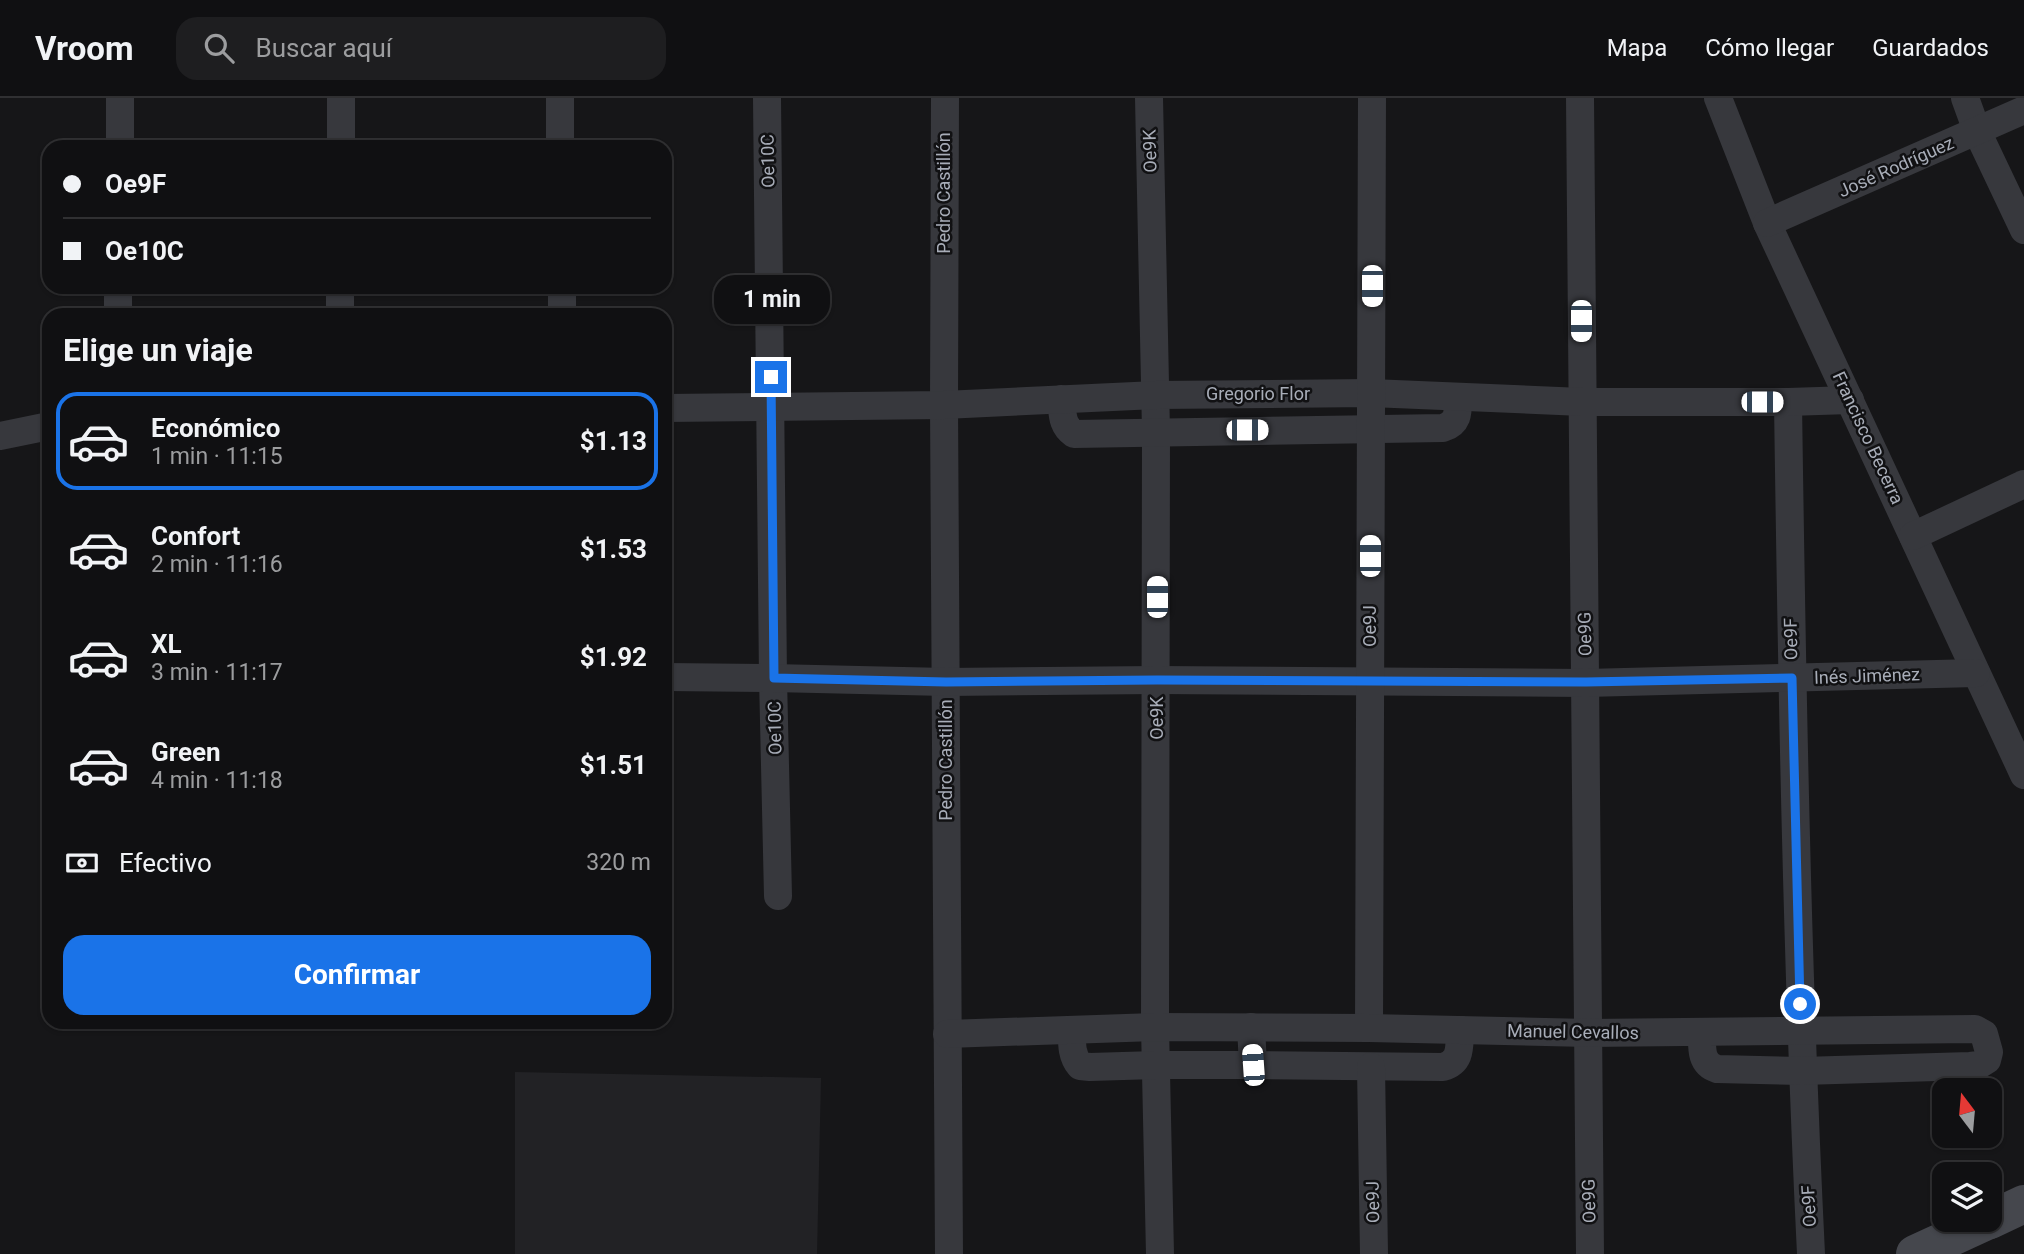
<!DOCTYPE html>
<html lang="es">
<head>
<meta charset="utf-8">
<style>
  body { margin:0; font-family:Roboto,sans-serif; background:#1e1e20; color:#f1f3f6; height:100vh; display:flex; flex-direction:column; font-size:26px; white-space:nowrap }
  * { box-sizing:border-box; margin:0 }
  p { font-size:23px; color:#9c9d9f }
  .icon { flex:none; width:38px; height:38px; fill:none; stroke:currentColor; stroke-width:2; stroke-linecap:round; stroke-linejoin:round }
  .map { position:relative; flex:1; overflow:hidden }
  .side { position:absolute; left:42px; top:210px; width:630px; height:721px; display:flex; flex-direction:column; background:#101012; border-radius:21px; box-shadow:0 2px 5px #0004,0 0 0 2px #303032 }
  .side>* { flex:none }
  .top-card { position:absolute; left:42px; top:42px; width:630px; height:154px; border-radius:21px; box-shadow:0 2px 5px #0004,0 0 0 2px #303032; display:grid; align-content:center; height:154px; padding:0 21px; background:#101012 }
  .needle { width:46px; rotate:344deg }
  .fabs { position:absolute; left:1932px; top:980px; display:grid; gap:14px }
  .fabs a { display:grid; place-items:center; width:70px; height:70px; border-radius:14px; background:#101012; box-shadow:0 2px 5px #0004,0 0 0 2px #303032; font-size:35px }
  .end { position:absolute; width:32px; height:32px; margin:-16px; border:9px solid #1a73e8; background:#fff; box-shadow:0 0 0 4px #fff }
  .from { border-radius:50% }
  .bubble { position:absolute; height:49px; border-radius:21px; background:#101012; box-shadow:0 2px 5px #0004,0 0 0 2px #303032; font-size:23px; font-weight:700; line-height:49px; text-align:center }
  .car { position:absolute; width:21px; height:42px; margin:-21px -10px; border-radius:9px; box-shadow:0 0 5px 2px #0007; background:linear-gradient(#fff 24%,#345 0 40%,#fff 0 76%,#345 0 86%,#fff 0) }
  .top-card b { display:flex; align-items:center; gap:24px; height:66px; font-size:26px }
  .top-card b+b { border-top:2px solid #303032 }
  .top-card i { width:18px; height:18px; background:#f1f3f6 }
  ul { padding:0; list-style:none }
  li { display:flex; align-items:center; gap:21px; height:98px; margin:0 14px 10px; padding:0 7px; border:4px solid transparent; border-radius:21px }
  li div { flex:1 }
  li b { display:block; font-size:26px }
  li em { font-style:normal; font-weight:700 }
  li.on { border-color:#1a73e8 }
  li>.icon { width:63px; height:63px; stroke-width:1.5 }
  h2 { padding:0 21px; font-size:32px; line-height:84px }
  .pay { display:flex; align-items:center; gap:18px; height:77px; padding:0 21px; font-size:26px }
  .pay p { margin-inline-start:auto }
  .button { display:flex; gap:14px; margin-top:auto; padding:14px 21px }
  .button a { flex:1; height:80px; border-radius:21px; background:#1a73e8; color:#fff; font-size:28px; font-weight:700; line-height:80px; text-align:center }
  header { display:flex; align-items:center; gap:42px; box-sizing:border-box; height:98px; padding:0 35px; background:#101012; border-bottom:2px solid #303032 }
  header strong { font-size:33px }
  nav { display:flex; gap:38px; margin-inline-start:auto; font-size:24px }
  .search { width:490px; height:63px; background:#1e1e20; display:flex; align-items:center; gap:18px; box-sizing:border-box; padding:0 24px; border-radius:21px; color:#9c9d9f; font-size:26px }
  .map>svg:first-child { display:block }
</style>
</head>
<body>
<header>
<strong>Vroom</strong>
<div class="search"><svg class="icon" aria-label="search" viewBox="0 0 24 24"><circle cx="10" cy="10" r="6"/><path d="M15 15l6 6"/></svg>Buscar aquí</div>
<nav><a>Mapa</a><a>Cómo llegar</a><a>Guardados</a></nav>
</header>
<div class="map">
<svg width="2024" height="1156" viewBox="0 0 2024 1156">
  <rect width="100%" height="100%" fill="#161618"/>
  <path fill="#222225" d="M515,974l306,6 -4,176h-302z"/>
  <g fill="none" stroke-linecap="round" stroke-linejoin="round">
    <g stroke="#37383d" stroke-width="28">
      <path d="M560,0v49"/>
      <path d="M767,0l6,580 5,218"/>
      <path d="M945,0l-1,307 5,849"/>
      <path d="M1149,0l7,333 -1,596 5,227"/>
      <path d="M1580,0l10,1156"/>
      <path d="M1718,0l49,125 257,552"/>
      <path d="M1965,0l12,33 47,99"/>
      <path d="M120,49v-49"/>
      <path d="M341,49v-49"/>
      <path d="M1767,125l257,-113"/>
      <path d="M562,189v28"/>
      <path d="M118,217v-28"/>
      <path d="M340,217v-28"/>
      <path d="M1061,301c2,14 0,26 13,35l369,-6c16,-5 15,-16 15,-31"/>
      <path d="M1788,304c4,284 9,568 23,852"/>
      <path d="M665,310l279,-3 212,-10 215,-2 211,9h206l62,-2"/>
      <path d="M0,338l49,-10"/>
      <path d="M1913,438l111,-52"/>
      <path d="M665,579l108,1 173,4 211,-2 429,3 390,-10"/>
      <path d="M1251,929l2,38 190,2c19,-5 16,-21 17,-37"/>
      <path d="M1369,930l3,-930"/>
      <path d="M1072,932c0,13 -1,25 8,36l10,1 66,-2h97"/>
      <path d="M947,936l208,-7 214,1 219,5 387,-4 9,5 5,18 -2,8 -8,5 -9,1 -168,5 -85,-2c-17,-5 -15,-22 -15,-37"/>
      <path d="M1371,969l3,187"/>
    </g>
    <g stroke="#45474d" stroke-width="38">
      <path d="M1990,1122l34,-16"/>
      <path d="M1915,1156l74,-34"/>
    </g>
  </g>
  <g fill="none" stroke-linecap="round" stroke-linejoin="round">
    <path stroke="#1a73e8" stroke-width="9" d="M771,279l3,301 172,4 211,-2 429,2 206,-4 8,326"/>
  </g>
  <g text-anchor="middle" stroke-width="5" stroke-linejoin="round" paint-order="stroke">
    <g font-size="18" fill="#a8adb8" stroke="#111113">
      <text transform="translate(1150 53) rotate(-91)" y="6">Oe9K</text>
      <text transform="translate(768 63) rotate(-91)" y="6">Oe10C</text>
      <text transform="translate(1896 69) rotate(-24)" y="6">José Rodríguez</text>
      <text transform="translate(944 95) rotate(-90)" y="6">Pedro Castillón</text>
      <text x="1258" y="302">Gregorio Flor</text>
      <text transform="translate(1868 340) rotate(65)" y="6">Francisco Becerra</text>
      <text transform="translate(1370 528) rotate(-90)" y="6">Oe9J</text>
      <text transform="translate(1585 536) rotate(-91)" y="6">Oe9G</text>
      <text transform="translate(1791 541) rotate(-91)" y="6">Oe9F</text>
      <text transform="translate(1867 578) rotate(-2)" y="6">Inés Jiménez</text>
      <text transform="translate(1157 620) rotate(-90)" y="6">Oe9K</text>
      <text transform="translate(775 630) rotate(-91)" y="6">Oe10C</text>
      <text transform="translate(946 662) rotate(-90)" y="6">Pedro Castillón</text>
      <text transform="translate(1573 934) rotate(1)" y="6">Manuel Cevallos</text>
      <text transform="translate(1589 1103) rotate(-91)" y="6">Oe9G</text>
      <text transform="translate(1373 1104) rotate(-91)" y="6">Oe9J</text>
      <text transform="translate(1809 1108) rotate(-93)" y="6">Oe9F</text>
    </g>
  </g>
</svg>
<div class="fabs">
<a><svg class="needle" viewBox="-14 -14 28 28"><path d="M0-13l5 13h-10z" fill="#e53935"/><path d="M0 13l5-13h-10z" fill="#9c9d9f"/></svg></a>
<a><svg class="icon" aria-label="layers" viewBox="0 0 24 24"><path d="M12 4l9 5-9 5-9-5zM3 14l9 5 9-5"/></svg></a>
</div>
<i class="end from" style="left:1800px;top:906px"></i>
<i class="end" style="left:771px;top:279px"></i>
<div class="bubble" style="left:714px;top:177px;width:116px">1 min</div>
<i class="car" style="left:1372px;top:188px;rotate:180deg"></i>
<i class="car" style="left:1581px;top:223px;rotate:180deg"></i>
<i class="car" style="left:1762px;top:304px;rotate:90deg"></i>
<i class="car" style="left:1247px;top:332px;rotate:90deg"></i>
<i class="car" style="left:1370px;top:458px;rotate:0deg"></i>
<i class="car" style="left:1157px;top:499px;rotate:0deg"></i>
<i class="car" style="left:1253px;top:967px;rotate:356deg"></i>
<div class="top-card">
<b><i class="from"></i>Oe9F</b>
<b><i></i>Oe10C</b>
</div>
<section class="side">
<h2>Elige un viaje</h2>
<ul>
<li class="on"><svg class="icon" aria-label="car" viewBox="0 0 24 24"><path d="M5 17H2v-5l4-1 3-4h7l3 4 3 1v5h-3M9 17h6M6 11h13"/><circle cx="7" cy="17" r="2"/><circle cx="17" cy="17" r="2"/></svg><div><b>Económico</b><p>1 min · 11:15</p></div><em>$1.13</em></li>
<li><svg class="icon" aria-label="car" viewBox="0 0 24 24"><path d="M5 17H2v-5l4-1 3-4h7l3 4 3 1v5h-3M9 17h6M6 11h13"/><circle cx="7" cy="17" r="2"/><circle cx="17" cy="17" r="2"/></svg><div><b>Confort</b><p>2 min · 11:16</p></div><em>$1.53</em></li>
<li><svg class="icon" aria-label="car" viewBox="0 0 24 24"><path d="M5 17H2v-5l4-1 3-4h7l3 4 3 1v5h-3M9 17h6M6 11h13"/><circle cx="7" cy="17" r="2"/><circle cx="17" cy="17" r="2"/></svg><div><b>XL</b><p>3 min · 11:17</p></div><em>$1.92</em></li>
<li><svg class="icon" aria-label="car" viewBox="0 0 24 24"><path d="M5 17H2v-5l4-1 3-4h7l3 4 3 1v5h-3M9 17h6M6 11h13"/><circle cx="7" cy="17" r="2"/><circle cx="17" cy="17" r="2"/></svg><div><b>Green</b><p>4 min · 11:18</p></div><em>$1.51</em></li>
</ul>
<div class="pay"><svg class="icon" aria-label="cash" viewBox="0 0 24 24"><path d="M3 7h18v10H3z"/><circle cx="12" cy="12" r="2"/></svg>Efectivo<p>320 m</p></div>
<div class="button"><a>Confirmar</a></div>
</section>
</div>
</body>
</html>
